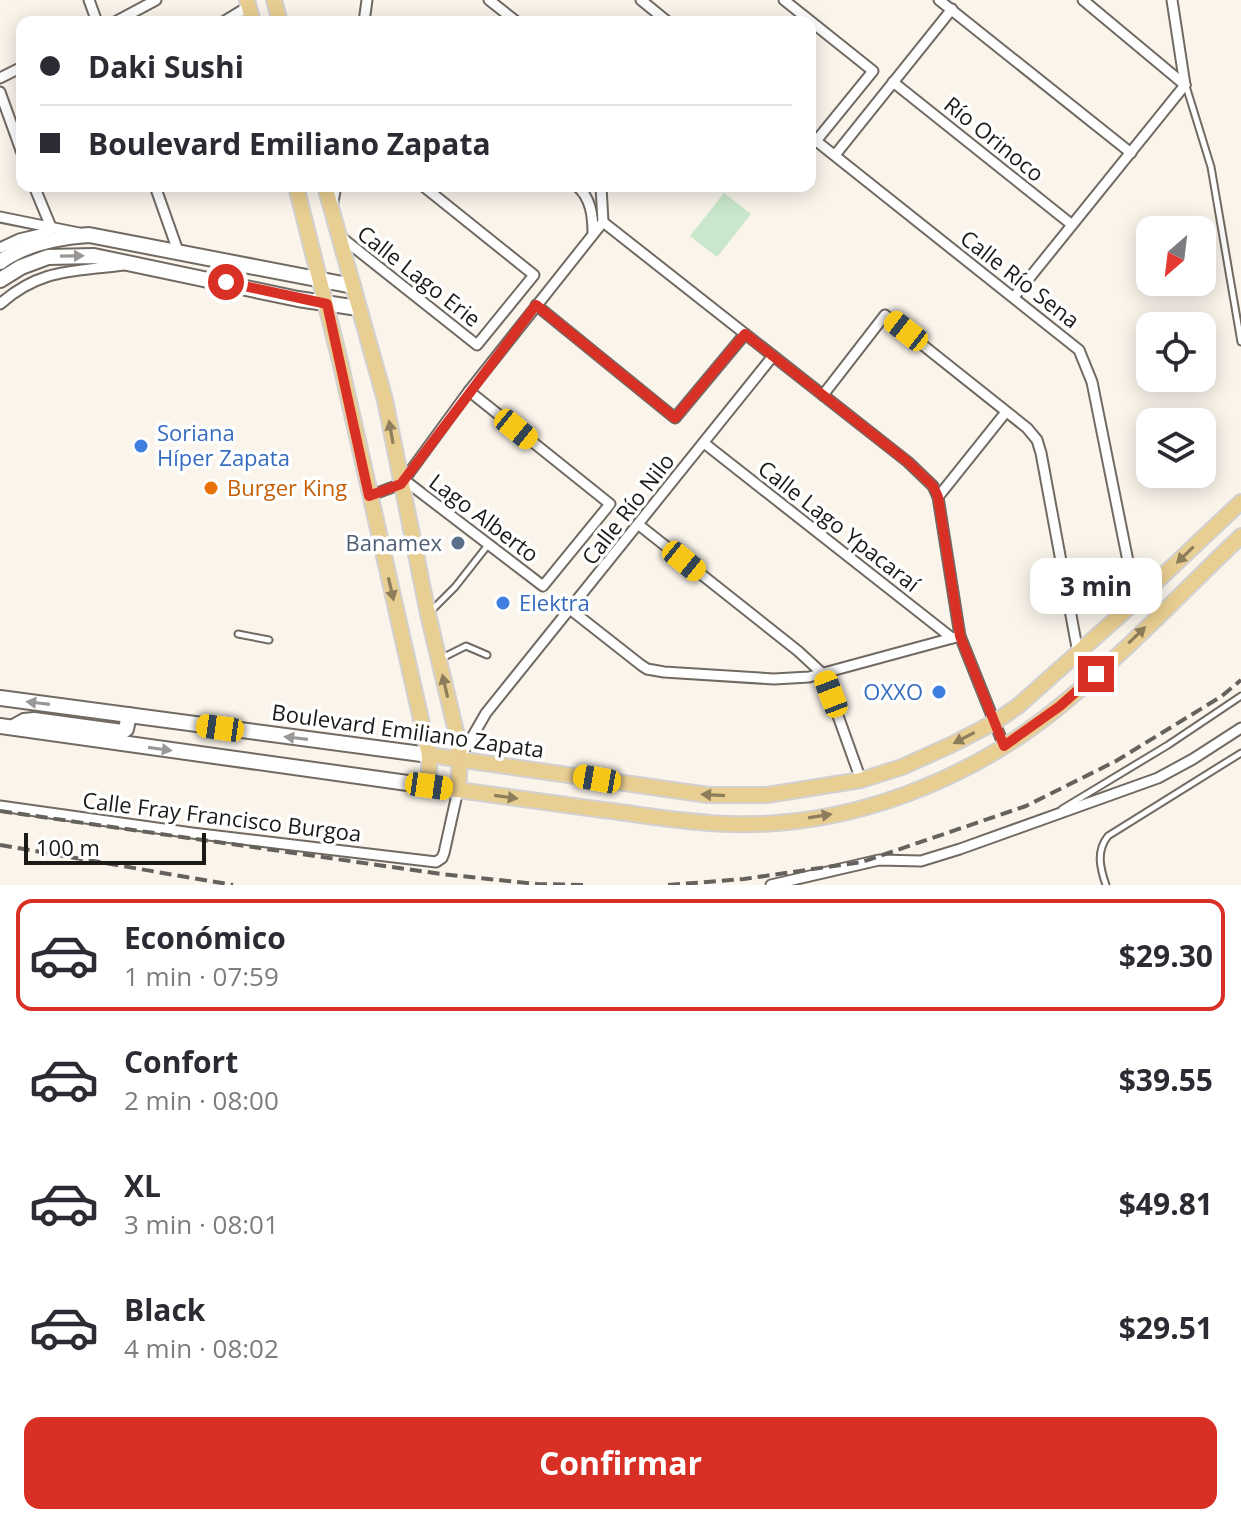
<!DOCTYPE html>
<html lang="es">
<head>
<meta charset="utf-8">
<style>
  body { margin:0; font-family:"Open Sans",sans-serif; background:#f2f2f3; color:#2b2b33; height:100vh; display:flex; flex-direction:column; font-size:30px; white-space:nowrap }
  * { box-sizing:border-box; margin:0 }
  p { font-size:26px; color:#7c7c81 }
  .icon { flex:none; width:44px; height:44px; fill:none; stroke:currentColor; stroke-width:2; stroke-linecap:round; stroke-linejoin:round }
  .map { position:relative; height:885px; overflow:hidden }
  .panel { display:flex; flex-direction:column; background:#fff; flex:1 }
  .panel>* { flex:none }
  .banner { position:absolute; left:16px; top:16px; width:800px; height:176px; border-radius:16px; box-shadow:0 4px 20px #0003; display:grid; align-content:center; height:176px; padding:0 24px; background:#fff }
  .needle { width:52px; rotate:208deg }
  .controls { position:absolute; left:1136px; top:216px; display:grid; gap:16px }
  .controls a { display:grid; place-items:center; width:80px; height:80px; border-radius:16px; background:#fff; box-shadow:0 4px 20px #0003; font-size:40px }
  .scale { position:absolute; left:24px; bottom:20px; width:182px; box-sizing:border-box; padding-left:8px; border:4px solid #1c1a17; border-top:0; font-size:22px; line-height:28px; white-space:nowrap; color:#1c1a17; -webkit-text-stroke:6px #fff; paint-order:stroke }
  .end { position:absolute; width:36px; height:36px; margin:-18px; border:10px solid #d93025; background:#fff; box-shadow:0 0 0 4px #fff }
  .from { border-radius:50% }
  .bubble { position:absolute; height:56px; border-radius:16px; background:#fff; box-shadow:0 4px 20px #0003; font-size:26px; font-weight:700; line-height:56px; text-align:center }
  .car { position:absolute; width:24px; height:48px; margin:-24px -12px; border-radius:10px; box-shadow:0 0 6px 2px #0007; background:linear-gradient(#f5c518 24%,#345 0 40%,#f5c518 0 76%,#345 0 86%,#f5c518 0) }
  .banner b { display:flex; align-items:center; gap:28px; height:76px; font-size:30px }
  .banner b+b { border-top:2px solid #e1e1e2 }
  .banner i { width:20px; height:20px; background:#2b2b33 }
  ul { padding:14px 0 0; list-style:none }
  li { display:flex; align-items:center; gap:24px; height:112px; margin:0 16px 12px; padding:0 8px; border:4px solid transparent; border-radius:16px }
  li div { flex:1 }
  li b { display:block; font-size:30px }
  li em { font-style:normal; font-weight:700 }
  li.on { border-color:#d93025 }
  li>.icon { width:72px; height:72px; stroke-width:1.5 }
  .action { display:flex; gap:16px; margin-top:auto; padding:16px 24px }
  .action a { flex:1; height:92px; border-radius:16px; background:#d93025; color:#fff; font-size:32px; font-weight:700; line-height:92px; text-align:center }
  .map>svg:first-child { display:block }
</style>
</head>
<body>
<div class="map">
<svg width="1241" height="885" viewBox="0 0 1241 885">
  <rect width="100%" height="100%" fill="#faf4eb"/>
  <path fill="#cae7cb" d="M724,193l27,21 -34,43 -27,-21z"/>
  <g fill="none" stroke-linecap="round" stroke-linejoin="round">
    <defs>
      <g id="lane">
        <path d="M1186,86l25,81 30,175"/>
        <path d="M429,613l26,-26 33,-42"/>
        <path d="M238,634l31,6"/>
        <path d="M440,659l26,-13 21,9"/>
        <path d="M1062,809l106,-64 73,-49"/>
        <path d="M1106,885c-6,-17 -10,-34 2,-49l133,-83"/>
      </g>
      <g id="street">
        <path d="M89,0l8,22"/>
        <path d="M489,0l28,22"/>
        <path d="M641,0l27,22"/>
        <path d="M784,0l89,71 -57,70"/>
        <path d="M939,0l192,153"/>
        <path d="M1083,0l102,85"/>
        <path d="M1172,0l13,85"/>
        <path d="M115,22l41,-22"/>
        <path d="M223,22l26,-16"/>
        <path d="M364,22l3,-22"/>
        <path d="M0,78l22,-11"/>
        <path d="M893,82l178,142"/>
        <path d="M0,92l22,61"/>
        <path d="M810,136l269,214 13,32 44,219"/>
        <path d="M835,155l117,-146"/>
        <path d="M34,186l17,41"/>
        <path d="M155,186l23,65"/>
        <path d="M577,186c14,12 16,30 16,48"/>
        <path d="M332,207l4,-21"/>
        <path d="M0,217l79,16"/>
        <path d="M603,222l305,240 25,24 5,11 22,139 44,110"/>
        <path d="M341,237l136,108 57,-70 -111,-89"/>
        <path d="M0,248l19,-9 30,-7 2,-5"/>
        <path d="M1014,297l171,-212"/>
        <path d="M0,304c41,-36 73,-32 123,-39"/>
        <path d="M536,305l139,113 70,-84"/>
        <path d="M823,395l62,-80 142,113 10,12 4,13 37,200"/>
        <path d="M704,443l248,195"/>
        <path d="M403,479l140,107 67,-82 -141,-113"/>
        <path d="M369,496l32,-12 68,-93 134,-169 -2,-36"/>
        <path d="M938,497l68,-85"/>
        <path d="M639,525l159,126 25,23 38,106"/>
        <path d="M571,610l70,55 6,4 17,3 110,7 35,-2 151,-41"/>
        <path d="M460,758l26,-45 287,-357"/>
        <path d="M0,806l192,27 244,29 6,-4 2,-5 14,-63"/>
        <path d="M771,885l108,-25 42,1 39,-12 198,-71 35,-19 48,-31"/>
      </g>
      <g id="secondary">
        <path d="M0,262c26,-19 58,-25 89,-27l264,51"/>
        <path d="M0,280l21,-13 27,-10 46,-1 204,43 60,9"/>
        <path d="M0,698l429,57"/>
        <path d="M0,726l429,60"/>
        <path d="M15,726l9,-5 10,-1 88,12 4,-3 3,-14"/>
      </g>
      <g id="primary">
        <path d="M247,0l6,22"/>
        <path d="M274,0l6,22"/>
        <path d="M296,186l44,175 89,394v31c58,8 116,16 174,24 42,5 84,13 127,14 118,4 239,-43 330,-118 64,-52 121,-113 181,-170"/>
        <path d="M325,186l60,214 43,214 30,126 2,18 -2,32"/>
        <path d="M429,755l279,40h59l94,-15 41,-13 49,-22 44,-23 23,-16 118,-105 105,-99"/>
      </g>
    </defs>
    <use href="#lane" stroke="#706a63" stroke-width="9"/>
    <use href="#street" stroke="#706a63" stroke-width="13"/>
    <use href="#secondary" stroke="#706a63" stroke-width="18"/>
    <use href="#primary" stroke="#d2d1d1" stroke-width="18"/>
    <use href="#lane" stroke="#fff" stroke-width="5"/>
    <use href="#street" stroke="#fff" stroke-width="9"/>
    <use href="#secondary" stroke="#fff" stroke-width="14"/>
    <use href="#primary" stroke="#e9ce91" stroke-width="14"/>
    <g stroke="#65625d" stroke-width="4" stroke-dasharray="12 6" stroke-linecap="butt">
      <path d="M0,811l441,63 96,10 49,1"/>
      <path d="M0,845l233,40"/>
      <path d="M668,885l76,-6 118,-17 164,-56 90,-45 106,-65 19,-16"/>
    </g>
  </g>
  <defs><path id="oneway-solid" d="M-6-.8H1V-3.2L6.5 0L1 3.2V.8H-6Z" transform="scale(2)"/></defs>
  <g fill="#999897">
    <use href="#oneway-solid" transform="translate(72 256) rotate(-1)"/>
    <use href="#oneway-solid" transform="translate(38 703) rotate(-173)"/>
    <use href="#oneway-solid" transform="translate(296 738) rotate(-173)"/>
    <use href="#oneway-solid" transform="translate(160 749) rotate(8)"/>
  </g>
  <g fill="#8d7d5a">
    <use href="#oneway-solid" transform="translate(391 432) rotate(-100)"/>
    <use href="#oneway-solid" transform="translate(1185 555) rotate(136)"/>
    <use href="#oneway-solid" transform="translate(391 589) rotate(77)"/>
    <use href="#oneway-solid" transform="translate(1137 635) rotate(-44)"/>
    <use href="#oneway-solid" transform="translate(445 686) rotate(-103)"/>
    <use href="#oneway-solid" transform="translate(964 738) rotate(152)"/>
    <use href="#oneway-solid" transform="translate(713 795) rotate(-177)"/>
    <use href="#oneway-solid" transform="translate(506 797) rotate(8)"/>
    <use href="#oneway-solid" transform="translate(820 816) rotate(-9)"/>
  </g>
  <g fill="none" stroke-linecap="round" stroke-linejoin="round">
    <path stroke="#d93025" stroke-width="10" d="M226,282l101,22 42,192 32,-12 135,-179 139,113 70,-84 163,128 25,24 5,11 22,139 44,110 56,-40 36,-32"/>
  </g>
  <g fill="#3f7fe0" stroke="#fff" stroke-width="3">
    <circle cx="141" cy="446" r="8"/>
    <circle cx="503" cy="603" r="8"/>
    <circle cx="939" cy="692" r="8"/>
  </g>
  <circle fill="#e8710a" stroke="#fff" stroke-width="3" cx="211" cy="488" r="8"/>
  <circle fill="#5c6f8a" stroke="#fff" stroke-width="3" cx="458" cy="543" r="8"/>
  <g text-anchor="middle" stroke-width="7" stroke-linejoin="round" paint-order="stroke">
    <g font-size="22" fill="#1c1a17" stroke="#fff">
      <text transform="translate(994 139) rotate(39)" y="8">Río Orinoco</text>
      <text transform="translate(419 276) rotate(38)" y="8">Calle Lago Erie</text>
      <text transform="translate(1020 279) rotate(38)" y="8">Calle Río Sena</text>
      <text transform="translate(628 509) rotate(-52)" y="8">Calle Río Nilo</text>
      <text transform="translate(484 518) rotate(37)" y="8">Lago Alberto</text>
      <text transform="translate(839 526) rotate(38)" y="8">Calle Lago Ypacaraí</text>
      <text transform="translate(408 731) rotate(8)" y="8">Boulevard Emiliano Zapata</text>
      <text transform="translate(222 817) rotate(7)" y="8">Calle Fray Francisco Burgoa</text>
    </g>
    <g font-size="22" fill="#366cbe" stroke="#fff" text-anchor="start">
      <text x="157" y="441">Soriana<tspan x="157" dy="25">Híper Zapata</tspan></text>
      <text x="519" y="611">Elektra</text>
      <text x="923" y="700" text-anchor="end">OXXO</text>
    </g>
    <g font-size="22" fill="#c56008" stroke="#fff" text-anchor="start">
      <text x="227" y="496">Burger King</text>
    </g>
    <g font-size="22" fill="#4e5e75" stroke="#fff" text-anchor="end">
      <text x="442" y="551">Banamex</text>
    </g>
  </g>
</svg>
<div class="controls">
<a><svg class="needle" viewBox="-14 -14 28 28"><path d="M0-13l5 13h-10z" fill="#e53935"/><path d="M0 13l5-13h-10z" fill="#7c7c81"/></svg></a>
<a><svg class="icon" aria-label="locate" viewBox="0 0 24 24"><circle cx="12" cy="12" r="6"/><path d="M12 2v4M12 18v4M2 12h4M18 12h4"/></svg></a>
<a><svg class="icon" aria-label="layers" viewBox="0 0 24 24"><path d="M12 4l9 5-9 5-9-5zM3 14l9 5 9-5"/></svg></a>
</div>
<div class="scale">100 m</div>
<i class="end from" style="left:226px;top:282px"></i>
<i class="end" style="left:1096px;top:674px"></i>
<div class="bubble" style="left:1030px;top:558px;width:132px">3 min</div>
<i class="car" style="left:906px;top:331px;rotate:308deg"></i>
<i class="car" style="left:516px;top:429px;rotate:129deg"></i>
<i class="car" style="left:684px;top:561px;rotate:129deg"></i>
<i class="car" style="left:831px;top:694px;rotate:339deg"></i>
<i class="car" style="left:220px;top:728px;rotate:278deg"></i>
<i class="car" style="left:597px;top:779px;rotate:280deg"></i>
<i class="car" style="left:429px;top:786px;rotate:98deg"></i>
<div class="banner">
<b><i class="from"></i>Daki Sushi</b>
<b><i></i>Boulevard Emiliano Zapata</b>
</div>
</div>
<section class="panel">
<ul>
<li class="on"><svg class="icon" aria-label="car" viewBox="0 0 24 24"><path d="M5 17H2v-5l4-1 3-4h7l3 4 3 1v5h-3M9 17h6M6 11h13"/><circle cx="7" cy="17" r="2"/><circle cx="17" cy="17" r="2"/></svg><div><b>Económico</b><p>1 min · 07:59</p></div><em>$29.30</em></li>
<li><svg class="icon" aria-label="car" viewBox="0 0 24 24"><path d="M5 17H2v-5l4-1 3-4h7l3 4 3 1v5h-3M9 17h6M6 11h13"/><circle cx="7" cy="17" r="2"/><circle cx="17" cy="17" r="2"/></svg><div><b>Confort</b><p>2 min · 08:00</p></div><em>$39.55</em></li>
<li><svg class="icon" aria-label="car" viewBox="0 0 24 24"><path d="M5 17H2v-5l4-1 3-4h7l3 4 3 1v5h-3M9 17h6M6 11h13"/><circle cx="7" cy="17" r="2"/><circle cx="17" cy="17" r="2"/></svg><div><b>XL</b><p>3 min · 08:01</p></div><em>$49.81</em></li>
<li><svg class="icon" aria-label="car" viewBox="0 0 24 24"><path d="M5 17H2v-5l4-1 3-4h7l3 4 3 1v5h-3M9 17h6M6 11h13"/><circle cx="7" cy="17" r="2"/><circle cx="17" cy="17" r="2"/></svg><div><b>Black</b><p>4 min · 08:02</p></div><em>$29.51</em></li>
</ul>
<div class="action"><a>Confirmar</a></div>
</section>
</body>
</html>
